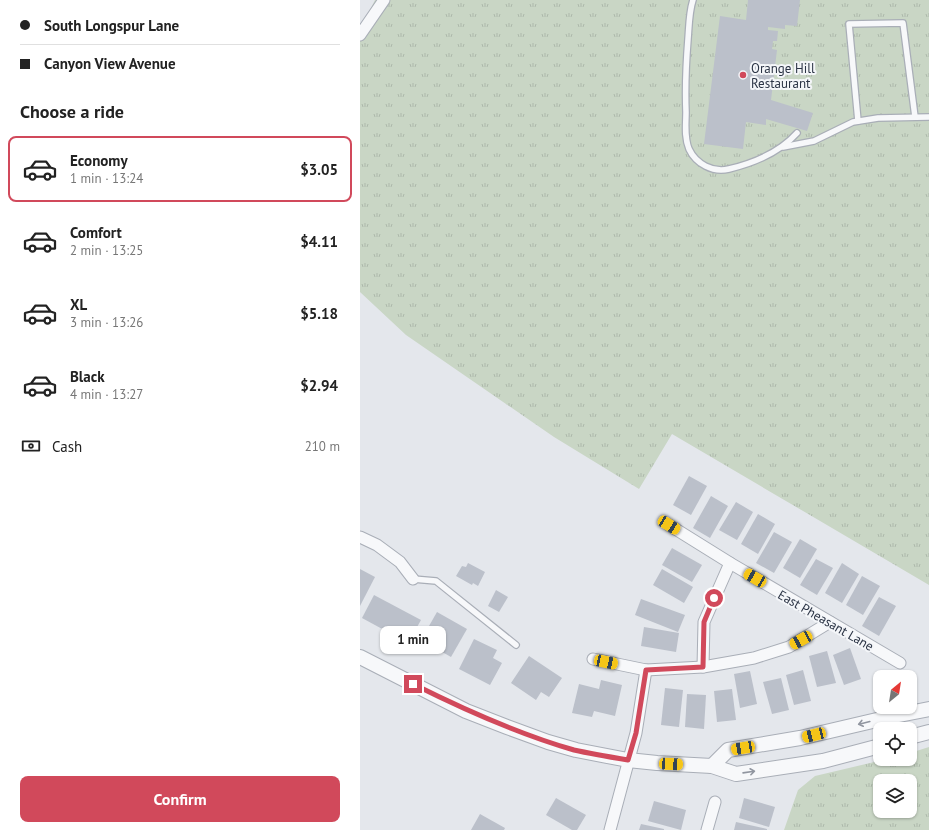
<!DOCTYPE html>
<html lang="en">
<head>
<meta charset="utf-8">
<style>
  body { margin:0; font-family:"PT Sans",sans-serif; background:#f6f6f6; color:#222; height:100vh; display:flex; flex-direction:column; font-size:15px; white-space:nowrap }
  * { box-sizing:border-box; margin:0 }
  p { font-size:13px; color:#767676 }
  .icon { flex:none; width:22px; height:22px; fill:none; stroke:currentColor; stroke-width:2; stroke-linecap:round; stroke-linejoin:round }
  .map { position:relative; flex:1; overflow:hidden }
  .sheet { display:flex; flex-direction:column; background:#fff; width:360px }
  .sheet>* { flex:none }
  .guide { display:grid; align-content:center; height:88px; padding:0 20px; background:#fff }
  .needle { width:26px; rotate:30deg }
  .tools { position:absolute; left:513px; top:670px; display:grid; gap:8px }
  .tools a { display:grid; place-items:center; width:44px; height:44px; border-radius:8px; background:#fff; box-shadow:0 1px 3px #0004; font-size:20px }
  .end { position:absolute; width:18px; height:18px; margin:-9px; border:5px solid #d1495b; background:#fff; box-shadow:0 0 0 2px #fff }
  .from { border-radius:50% }
  .bubble { position:absolute; height:28px; border-radius:8px; background:#fff; box-shadow:0 1px 3px #0004; font-size:13px; font-weight:600; line-height:28px; text-align:center }
  .car { position:absolute; width:12px; height:24px; margin:-12px -6px; border-radius:5px; box-shadow:0 0 3px 1px #0007; background:linear-gradient(#f5c518 24%,#345 0 40%,#f5c518 0 76%,#345 0 86%,#f5c518 0) }
  .guide b { display:flex; align-items:center; gap:14px; height:38px; font-size:15px }
  .guide b+b { border-top:1px solid #e0e0e0 }
  .guide i { width:10px; height:10px; background:#222 }
  ul { padding:0; list-style:none }
  li { display:flex; align-items:center; gap:12px; height:66px; margin:0 8px 6px; padding:0 12px; border:2px solid transparent; border-radius:8px }
  li div { flex:1 }
  li b { display:block; font-size:15px }
  li em { font-style:normal; font-weight:600 }
  li.on { border-color:#d1495b }
  li>.icon { width:36px; height:36px; stroke-width:1.5 }
  h2 { padding:0 20px; font-size:18px; line-height:48px }
  .pay { display:flex; align-items:center; gap:10px; height:44px; padding:0 20px; font-size:15px }
  .pay p { margin-inline-start:auto }
  .button { display:flex; gap:8px; margin-top:auto; padding:8px 20px }
  .button a { flex:1; height:46px; border-radius:8px; background:#d1495b; color:#fff; font-size:16px; font-weight:600; line-height:46px; text-align:center }
  main { display:flex; flex:1; min-height:0 }
  .map>svg:first-child { display:block }
</style>
</head>
<body>
<main>
<section class="sheet">
<div class="guide">
<b><i class="from"></i>South Longspur Lane</b>
<b><i></i>Canyon View Avenue</b>
</div>
<h2>Choose a ride</h2>
<ul>
<li class="on"><svg class="icon" aria-label="car" viewBox="0 0 24 24"><path d="M5 17H2v-5l4-1 3-4h7l3 4 3 1v5h-3M9 17h6M6 11h13"/><circle cx="7" cy="17" r="2"/><circle cx="17" cy="17" r="2"/></svg><div><b>Economy</b><p>1 min · 13:24</p></div><em>$3.05</em></li>
<li><svg class="icon" aria-label="car" viewBox="0 0 24 24"><path d="M5 17H2v-5l4-1 3-4h7l3 4 3 1v5h-3M9 17h6M6 11h13"/><circle cx="7" cy="17" r="2"/><circle cx="17" cy="17" r="2"/></svg><div><b>Comfort</b><p>2 min · 13:25</p></div><em>$4.11</em></li>
<li><svg class="icon" aria-label="car" viewBox="0 0 24 24"><path d="M5 17H2v-5l4-1 3-4h7l3 4 3 1v5h-3M9 17h6M6 11h13"/><circle cx="7" cy="17" r="2"/><circle cx="17" cy="17" r="2"/></svg><div><b>XL</b><p>3 min · 13:26</p></div><em>$5.18</em></li>
<li><svg class="icon" aria-label="car" viewBox="0 0 24 24"><path d="M5 17H2v-5l4-1 3-4h7l3 4 3 1v5h-3M9 17h6M6 11h13"/><circle cx="7" cy="17" r="2"/><circle cx="17" cy="17" r="2"/></svg><div><b>Black</b><p>4 min · 13:27</p></div><em>$2.94</em></li>
</ul>
<div class="pay"><svg class="icon" aria-label="cash" viewBox="0 0 24 24"><path d="M3 7h18v10H3z"/><circle cx="12" cy="12" r="2"/></svg>Cash<p>210 m</p></div>
<div class="button"><a>Confirm</a></div>
</section>
<div class="map">
<svg width="569" height="830" viewBox="0 0 569 830">
  <defs>
    <pattern id="grass-tufts" width="24" height="20" patternUnits="userSpaceOnUse"><rect width="24" height="20" fill="#c9d6c5"/><path d="M3 7l-1-3M5 7V3M7 7l1-3M15 17l-1-3M17 17v-4M19 17l1-3" fill="none" stroke="#adb8ab"/></pattern>
  </defs>
  <rect width="100%" height="100%" fill="#e4e7ec"/>
  <g fill="url(#grass-tufts)" fill-rule="evenodd">
    <path d="M15,0h554v585l-257,-151 -33,55 -85,-52 -148,-102 -46,-43v-262z"/>
    <path d="M569,747v83h-145l14,-40 17,-14 72,-17h23v-6zM520,781h30v30h-30z"/>
  </g>
  <g fill="#bbc0ca">
    <path d="M388,0h52l-3,26 -12,-1v4l-17,-2v3l10,1 -1,10h-4l-1,8 5,1 -6,50 42,13 -6,18 -41,-12v6l-20,-3 -3,27 -39,-5 16,-128 26,4z"/>
    <path d="M329,476l18,10 -16,29 -18,-10z"/>
    <path d="M351,496l17,10 -18,32 -17,-10z"/>
    <path d="M376,502l17,10 -16,28 -18,-10z"/>
    <path d="M398,514l17,10 -17,30 -17,-10z"/>
    <path d="M414,532l18,10 -18,31 -18,-10z"/>
    <path d="M440,539l17,10 -17,29 -17,-10z"/>
    <path d="M312,548l30,17 -10,17 -30,-17z"/>
    <path d="M456,559l17,9 -16,27 -17,-10z"/>
    <path d="M108,563l17,9 -7,14 -5,-3 -1,2 -16,-9 6,-10 4,1z"/>
    <path d="M482,563l17,11 -17,29 -17,-10z"/>
    <path d="M0,569l15,8 -15,29z"/>
    <path d="M302,569l31,18 -9,16 -31,-18z"/>
    <path d="M502,576l18,10 -17,29 -17,-10z"/>
    <path d="M136,590l12,7 -9,15 -11,-6z"/>
    <path d="M14,595l47,25 -13,23 -46,-25z"/>
    <path d="M519,597l17,9 -17,30 -17,-10z"/>
    <path d="M281,599l44,16 -7,17 -43,-17z"/>
    <path d="M77,612l30,17 -16,28 -30,-17z"/>
    <path d="M284,627l35,6 -3,19 -35,-6z"/>
    <path d="M114,639l23,11 -4,8 9,5 -12,22 -31,-16z"/>
    <path d="M490,648l11,31 -17,6 -11,-30z"/>
    <path d="M467,651l9,32 -19,4 -8,-31z"/>
    <path d="M169,656l33,22 -13,19 -8,-5 -5,8 -25,-17z"/>
    <path d="M443,670l8,31 -17,4 -8,-30z"/>
    <path d="M390,671l7,33 -17,4 -6,-34z"/>
    <path d="M421,678l8,32 -17,4 -9,-32z"/>
    <path d="M241,680l21,5 -7,31 -21,-5 -2,6 -20,-4 7,-29 20,5z"/>
    <path d="M305,688l18,2 -4,37 -18,-2z"/>
    <path d="M372,689l4,31 -19,2 -3,-31z"/>
    <path d="M327,694l19,1 -2,34 -19,-2z"/>
    <path d="M196,798l30,17 -9,15h-5l-26,-15z"/>
    <path d="M384,798l31,9 -6,20 -30,-9z"/>
    <path d="M294,801l32,9 -5,20 -33,-9z"/>
    <path d="M120,814l25,14 -1,2h-33z"/>
    <path d="M376,822l31,7v1h-33z"/>
    <path d="M281,824l23,5v1h-25z"/>
  </g>
  <g fill="none" stroke-linecap="round" stroke-linejoin="round">
    <defs>
      <g id="service">
        <path d="M333,0c-4,12 -4,27 -5,39 -2,25 -3,49 -2,73 0,12 -2,25 3,37 7,15 24,24 40,20 25,-6 51,-17 68,-36"/>
        <path d="M498,121l-9,-97 54,-1 12,94"/>
        <path d="M423,147l31,-6 39,-19 25,-4 51,-1"/>
        <path d="M53,579l23,2 80,64"/>
      </g>
      <g id="minor">
        <path d="M0,35l24,-35"/>
        <path d="M309,525l61,38 170,100"/>
        <path d="M0,537l17,8 23,17 13,17"/>
        <path d="M233,659l53,11 57,-3 51,-9 35,-11 41,-25"/>
        <path d="M343,667l1,-45 26,-59"/>
        <path d="M250,830l26,-97 10,-63"/>
        <path d="M347,830l8,-28"/>
      </g>
      <g id="tertiary">
        <path d="M0,657l106,54 41,16 41,15 28,8 52,10 29,3 55,3 24,8 87,-13 57,-15"/>
        <path d="M550,737l19,-5"/>
        <path d="M352,766l16,-16 72,-12 94,-22 35,-7"/>
      </g>
    </defs>
    <use href="#service" stroke="#a9aeb7" stroke-width="8"/>
    <use href="#minor" stroke="#a9aeb7" stroke-width="13"/>
    <use href="#tertiary" stroke="#a9aeb7" stroke-width="16"/>
    <use href="#service" stroke="#f7f8fa" stroke-width="5.5"/>
    <use href="#minor" stroke="#f7f8fa" stroke-width="11"/>
    <use href="#tertiary" stroke="#f7f8fa" stroke-width="14"/>
  </g>
  <defs><path id="oneway-shaft" d="M-6 0H5M1.5-3L5.5 0L1.5 3" fill="none" stroke-width="1.6" stroke-linecap="round" stroke-linejoin="round"/></defs>
  <g stroke="#9196a0">
    <use href="#oneway-shaft" transform="translate(504 723) rotate(166)"/>
    <use href="#oneway-shaft" transform="translate(389 772) rotate(-8)"/>
  </g>
  <g fill="none" stroke-linecap="round" stroke-linejoin="round">
    <path stroke="#d1495b" stroke-width="5" d="M53,684c52,26 105,50 161,66 18,4 36,7 54,10l8,-27 10,-63 57,-3 1,-45 10,-24"/>
  </g>
  <circle fill="#d1495b" stroke="#f4f6f9" stroke-width="1.5" cx="383" cy="75" r="4"/>
  <g text-anchor="middle" stroke-width="4" stroke-linejoin="round" paint-order="stroke">
    <g font-size="13" fill="#2b3445" stroke="#f4f6f9" text-anchor="start">
      <text x="391" y="73">Orange Hill<tspan x="391" dy="15">Restaurant</tspan></text>
    </g>
    <g font-size="13" fill="#2b3445" stroke="#f4f6f9">
      <text transform="translate(466 620) rotate(30)" y="5">East Pheasant Lane</text>
    </g>
  </g>
</svg>
<div class="tools">
<a><svg class="needle" viewBox="-14 -14 28 28"><path d="M0-13l5 13h-10z" fill="#e53935"/><path d="M0 13l5-13h-10z" fill="#767676"/></svg></a>
<a><svg class="icon" aria-label="locate" viewBox="0 0 24 24"><circle cx="12" cy="12" r="6"/><path d="M12 2v4M12 18v4M2 12h4M18 12h4"/></svg></a>
<a><svg class="icon" aria-label="layers" viewBox="0 0 24 24"><path d="M12 4l9 5-9 5-9-5zM3 14l9 5 9-5"/></svg></a>
</div>
<i class="end from" style="left:354px;top:598px"></i>
<i class="end" style="left:53px;top:684px"></i>
<div class="bubble" style="left:20px;top:626px;width:66px">1 min</div>
<i class="car" style="left:309px;top:525px;rotate:122deg"></i>
<i class="car" style="left:395px;top:578px;rotate:300deg"></i>
<i class="car" style="left:441px;top:640px;rotate:241deg"></i>
<i class="car" style="left:246px;top:662px;rotate:102deg"></i>
<i class="car" style="left:454px;top:735px;rotate:256deg"></i>
<i class="car" style="left:383px;top:748px;rotate:261deg"></i>
<i class="car" style="left:311px;top:764px;rotate:93deg"></i>
</div>
</main>
</body>
</html>
